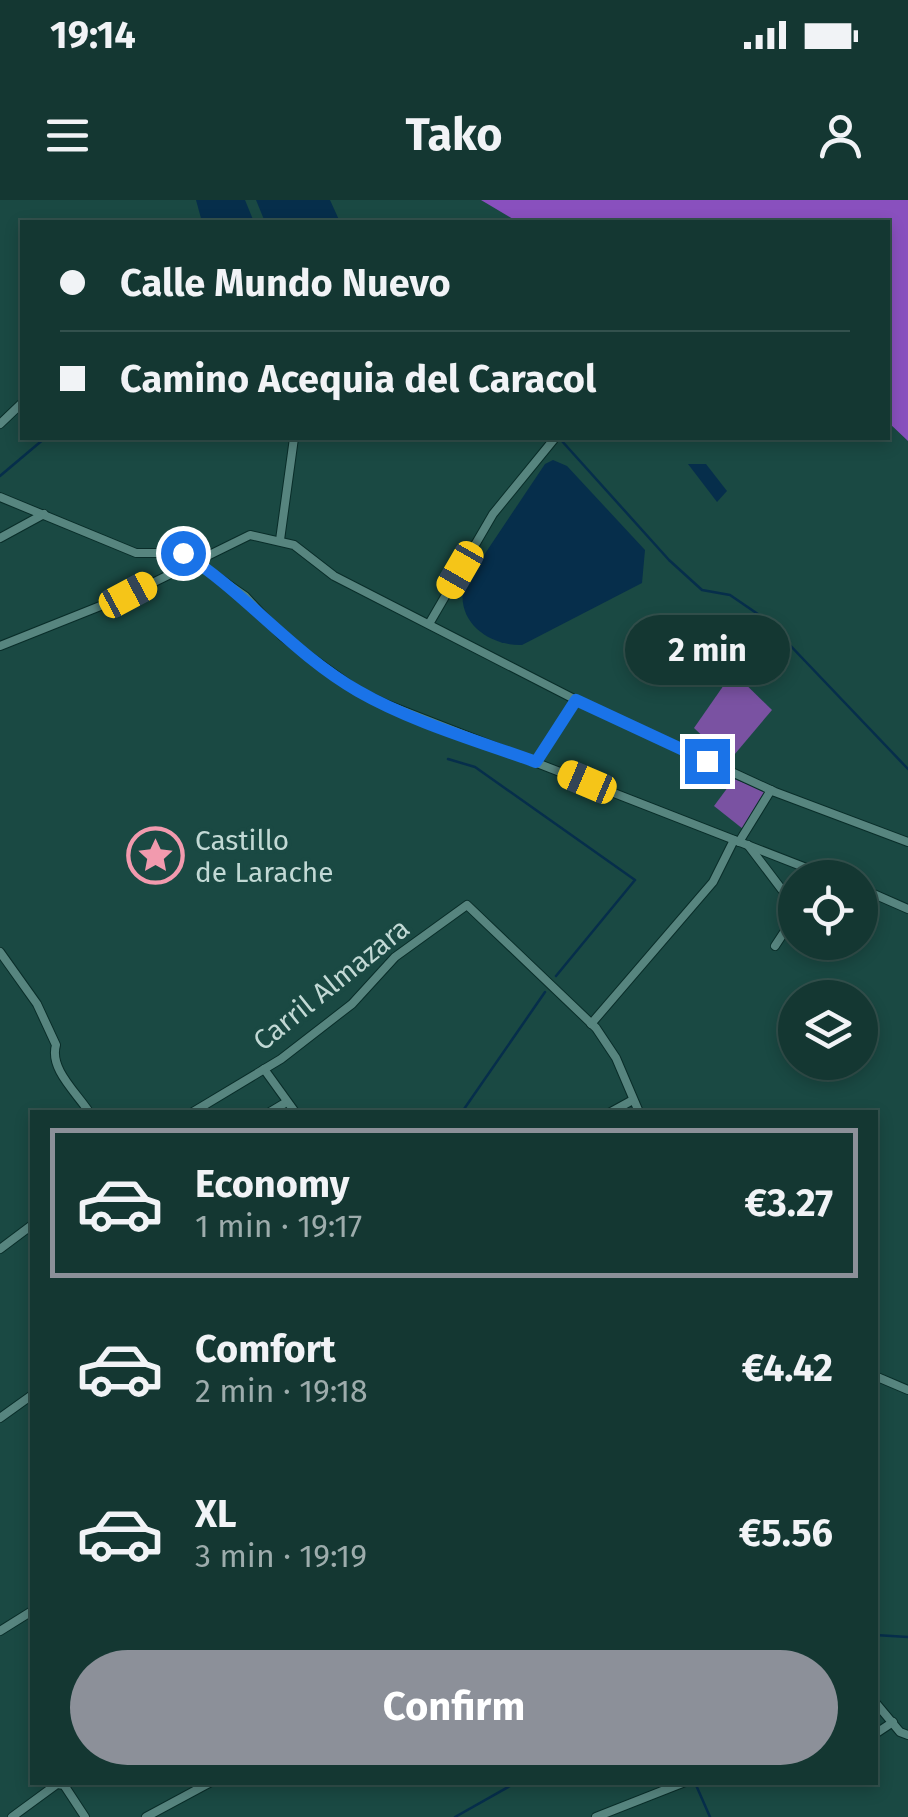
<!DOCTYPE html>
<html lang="en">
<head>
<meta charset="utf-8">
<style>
  body { margin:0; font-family:"Fira Sans",sans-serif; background:#21423e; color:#f1f3f6; height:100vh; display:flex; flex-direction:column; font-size:38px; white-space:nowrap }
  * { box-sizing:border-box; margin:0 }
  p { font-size:32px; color:#9dacac }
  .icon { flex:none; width:55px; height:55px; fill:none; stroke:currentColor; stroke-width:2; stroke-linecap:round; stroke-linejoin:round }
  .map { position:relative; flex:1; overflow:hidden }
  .side { position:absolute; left:30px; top:910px; width:848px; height:675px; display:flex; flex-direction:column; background:#143732; border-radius:0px; box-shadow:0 5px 15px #0003,0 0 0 2px #33514d }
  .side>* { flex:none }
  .top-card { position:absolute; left:20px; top:20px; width:870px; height:220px; border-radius:0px; box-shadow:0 5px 15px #0003,0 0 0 2px #33514d; display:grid; align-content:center; height:220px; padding:0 40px; background:#143732 }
  .tools { position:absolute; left:778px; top:660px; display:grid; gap:20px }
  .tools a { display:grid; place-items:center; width:100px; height:100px; border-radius:50%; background:#143732; box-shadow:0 5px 15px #0003,0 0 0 2px #33514d; font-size:50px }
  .end { position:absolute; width:45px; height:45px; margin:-22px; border:12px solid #1a73e8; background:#fff; box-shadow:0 0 0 5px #fff }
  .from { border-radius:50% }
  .bubble { position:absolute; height:70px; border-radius:35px; background:#143732; box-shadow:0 5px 15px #0003,0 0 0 2px #33514d; font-size:32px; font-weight:700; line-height:70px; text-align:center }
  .car { position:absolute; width:30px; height:60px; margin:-30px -15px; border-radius:12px; box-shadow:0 0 8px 2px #0007; background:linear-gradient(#f5c518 24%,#345 0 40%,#f5c518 0 76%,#345 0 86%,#f5c518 0) }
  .top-card b { display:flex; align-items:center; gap:35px; height:95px; font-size:38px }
  .top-card b+b { border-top:2px solid #33514d }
  .top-card i { width:25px; height:25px; background:#f1f3f6 }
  ul { padding:18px 0 0; list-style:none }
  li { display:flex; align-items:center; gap:30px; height:150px; margin:0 20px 15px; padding:0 20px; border:5px solid transparent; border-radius:0px }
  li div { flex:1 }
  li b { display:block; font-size:38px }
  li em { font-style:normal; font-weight:700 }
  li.selected { border-color:#8c9099 }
  li>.icon { width:90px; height:90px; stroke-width:1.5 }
  .cta { display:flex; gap:20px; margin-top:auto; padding:20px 40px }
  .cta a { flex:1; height:115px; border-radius:60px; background:#8c9099; color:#fff; font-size:40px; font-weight:700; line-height:115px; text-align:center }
  .status { display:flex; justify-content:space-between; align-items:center; height:70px; padding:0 50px; background:#143732; direction:ltr }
  .status svg { height:28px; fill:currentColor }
  header { display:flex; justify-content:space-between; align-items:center; height:130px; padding:0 40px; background:#143732; font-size:45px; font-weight:700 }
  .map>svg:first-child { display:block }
</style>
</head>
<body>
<div class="status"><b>19:14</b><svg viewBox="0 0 49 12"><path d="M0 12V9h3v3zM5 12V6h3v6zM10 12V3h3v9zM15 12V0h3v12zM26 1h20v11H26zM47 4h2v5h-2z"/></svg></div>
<header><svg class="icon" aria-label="menu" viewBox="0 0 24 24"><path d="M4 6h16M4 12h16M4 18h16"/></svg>Tako<svg class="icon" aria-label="person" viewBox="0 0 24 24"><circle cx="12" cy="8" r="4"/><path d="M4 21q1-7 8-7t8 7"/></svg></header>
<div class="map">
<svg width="908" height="1617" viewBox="0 0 908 1617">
  <rect width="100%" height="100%" fill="#1a4943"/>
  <g fill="#7a52a2">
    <path d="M733,472l39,38 -43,51 -35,-33z"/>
    <path d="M734,579l34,13 -25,37 -29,-23z"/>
  </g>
  <path fill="#8950be" d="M481,0h427v241l-20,-19v-200h-370z"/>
  <g fill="#062e4b">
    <path d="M196,0h49l9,22h-52z"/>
    <path d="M256,0h74l10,22h-75z"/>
    <path d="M553,260l14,6 78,84 -3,33 -120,62c-34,1 -67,-24 -58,-60l81,-121z"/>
    <path d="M688,264h18l21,27 -10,11z"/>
  </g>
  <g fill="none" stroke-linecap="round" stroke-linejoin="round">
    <g stroke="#062e4b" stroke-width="2.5">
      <path d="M561,240l108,120 33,30 28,5 35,24 143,150"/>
      <path d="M0,276l45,-38"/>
      <path d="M448,559l27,8 160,113 -79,96"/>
      <path d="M462,912l83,-120"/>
      <path d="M875,1435l33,2"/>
      <path d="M696,1585l14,32"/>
      <path d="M455,1617l62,-35"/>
    </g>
    <defs>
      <g id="minor">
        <path d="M0,224l22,-21"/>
        <path d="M0,297l136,56h47l62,43 38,41 75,54 30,14 444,173"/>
        <path d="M0,338l44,-24"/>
        <path d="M280,340l14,-102"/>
        <path d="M429,424l64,-110 62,-76"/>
        <path d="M0,446l128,-51 122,-60 44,10 40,31 246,126 195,90 133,50"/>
        <path d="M536,562l40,-61"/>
        <path d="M739,642l32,-52"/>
        <path d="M748,645l41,54 6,19"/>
        <path d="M860,688l48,21"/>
        <path d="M815,742l2,3"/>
        <path d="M775,746l19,-29"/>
        <path d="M0,752l37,52 19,41c-7,24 21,48 33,67"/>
        <path d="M591,824l122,-142 21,-42"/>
        <path d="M264,869l31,43"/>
        <path d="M193,912l88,-53 71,-55 43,-47 72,-52 129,123 20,30 23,54"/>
        <path d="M270,912l15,-9"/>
        <path d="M611,912l20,-11"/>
        <path d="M0,1049l32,-24"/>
        <path d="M875,1176l33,14"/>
        <path d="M0,1218l32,-23"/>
        <path d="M0,1431l32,-20"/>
        <path d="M875,1502l25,30 8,3"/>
        <path d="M875,1534l18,-12"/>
        <path d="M12,1617l45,-33 7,1 21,32"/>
        <path d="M146,1617l65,-35"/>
        <path d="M596,1617l89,-35"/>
      </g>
    </defs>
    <use href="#minor" stroke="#092d29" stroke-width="10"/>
    <use href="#minor" stroke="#57857f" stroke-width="8"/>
  </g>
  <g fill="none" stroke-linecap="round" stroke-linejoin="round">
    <path stroke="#1a73e8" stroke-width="12" d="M183,353c63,40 109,100 175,138 54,31 120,50 178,71l40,-62 131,61"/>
  </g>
  <defs>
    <symbol id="sight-ring" viewBox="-11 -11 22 22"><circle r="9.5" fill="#1a4943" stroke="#f29aae" stroke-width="1.5"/><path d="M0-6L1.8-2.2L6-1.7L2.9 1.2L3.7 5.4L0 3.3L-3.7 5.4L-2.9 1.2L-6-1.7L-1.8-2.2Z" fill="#f29aae"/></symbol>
  </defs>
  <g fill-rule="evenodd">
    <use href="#sight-ring" x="124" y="624" width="63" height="63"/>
  </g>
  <g text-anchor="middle" stroke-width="8" stroke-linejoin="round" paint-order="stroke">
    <g font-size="28" fill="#c2d9d5" stroke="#1a4943" text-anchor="start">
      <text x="195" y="650">Castillo<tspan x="195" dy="32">de Larache</tspan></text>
    </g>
    <g font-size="28" fill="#c2d9d5" stroke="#1a4943">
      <text transform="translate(331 784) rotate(-39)" y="10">Carril Almazara</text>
    </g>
  </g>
</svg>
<div class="tools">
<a><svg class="icon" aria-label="locate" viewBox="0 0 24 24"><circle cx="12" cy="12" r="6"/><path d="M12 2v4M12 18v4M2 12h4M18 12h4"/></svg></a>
<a><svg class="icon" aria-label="layers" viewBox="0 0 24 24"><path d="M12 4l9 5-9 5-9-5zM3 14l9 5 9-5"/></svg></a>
</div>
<i class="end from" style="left:183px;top:353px"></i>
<i class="end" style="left:707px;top:561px"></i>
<div class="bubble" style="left:625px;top:415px;width:165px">2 min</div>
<i class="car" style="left:460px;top:370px;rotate:210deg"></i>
<i class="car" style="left:128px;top:395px;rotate:62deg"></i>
<i class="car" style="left:587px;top:582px;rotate:293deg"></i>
<div class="top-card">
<b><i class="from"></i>Calle Mundo Nuevo</b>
<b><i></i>Camino Acequia del Caracol</b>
</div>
<section class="side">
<ul>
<li class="selected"><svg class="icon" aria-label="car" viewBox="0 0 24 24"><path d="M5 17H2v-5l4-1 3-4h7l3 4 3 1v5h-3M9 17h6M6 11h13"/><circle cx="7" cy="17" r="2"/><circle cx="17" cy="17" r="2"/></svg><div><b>Economy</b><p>1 min · 19:17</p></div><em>€3.27</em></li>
<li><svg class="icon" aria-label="car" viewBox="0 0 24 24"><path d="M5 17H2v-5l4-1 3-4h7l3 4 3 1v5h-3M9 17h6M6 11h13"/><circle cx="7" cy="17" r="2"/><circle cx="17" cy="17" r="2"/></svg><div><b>Comfort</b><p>2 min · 19:18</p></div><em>€4.42</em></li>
<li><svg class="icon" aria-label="car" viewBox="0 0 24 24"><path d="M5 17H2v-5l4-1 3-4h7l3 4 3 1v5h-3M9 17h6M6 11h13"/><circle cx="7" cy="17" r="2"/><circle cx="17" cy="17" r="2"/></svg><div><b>XL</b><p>3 min · 19:19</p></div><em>€5.56</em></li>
</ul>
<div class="cta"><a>Confirm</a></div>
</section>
</div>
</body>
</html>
